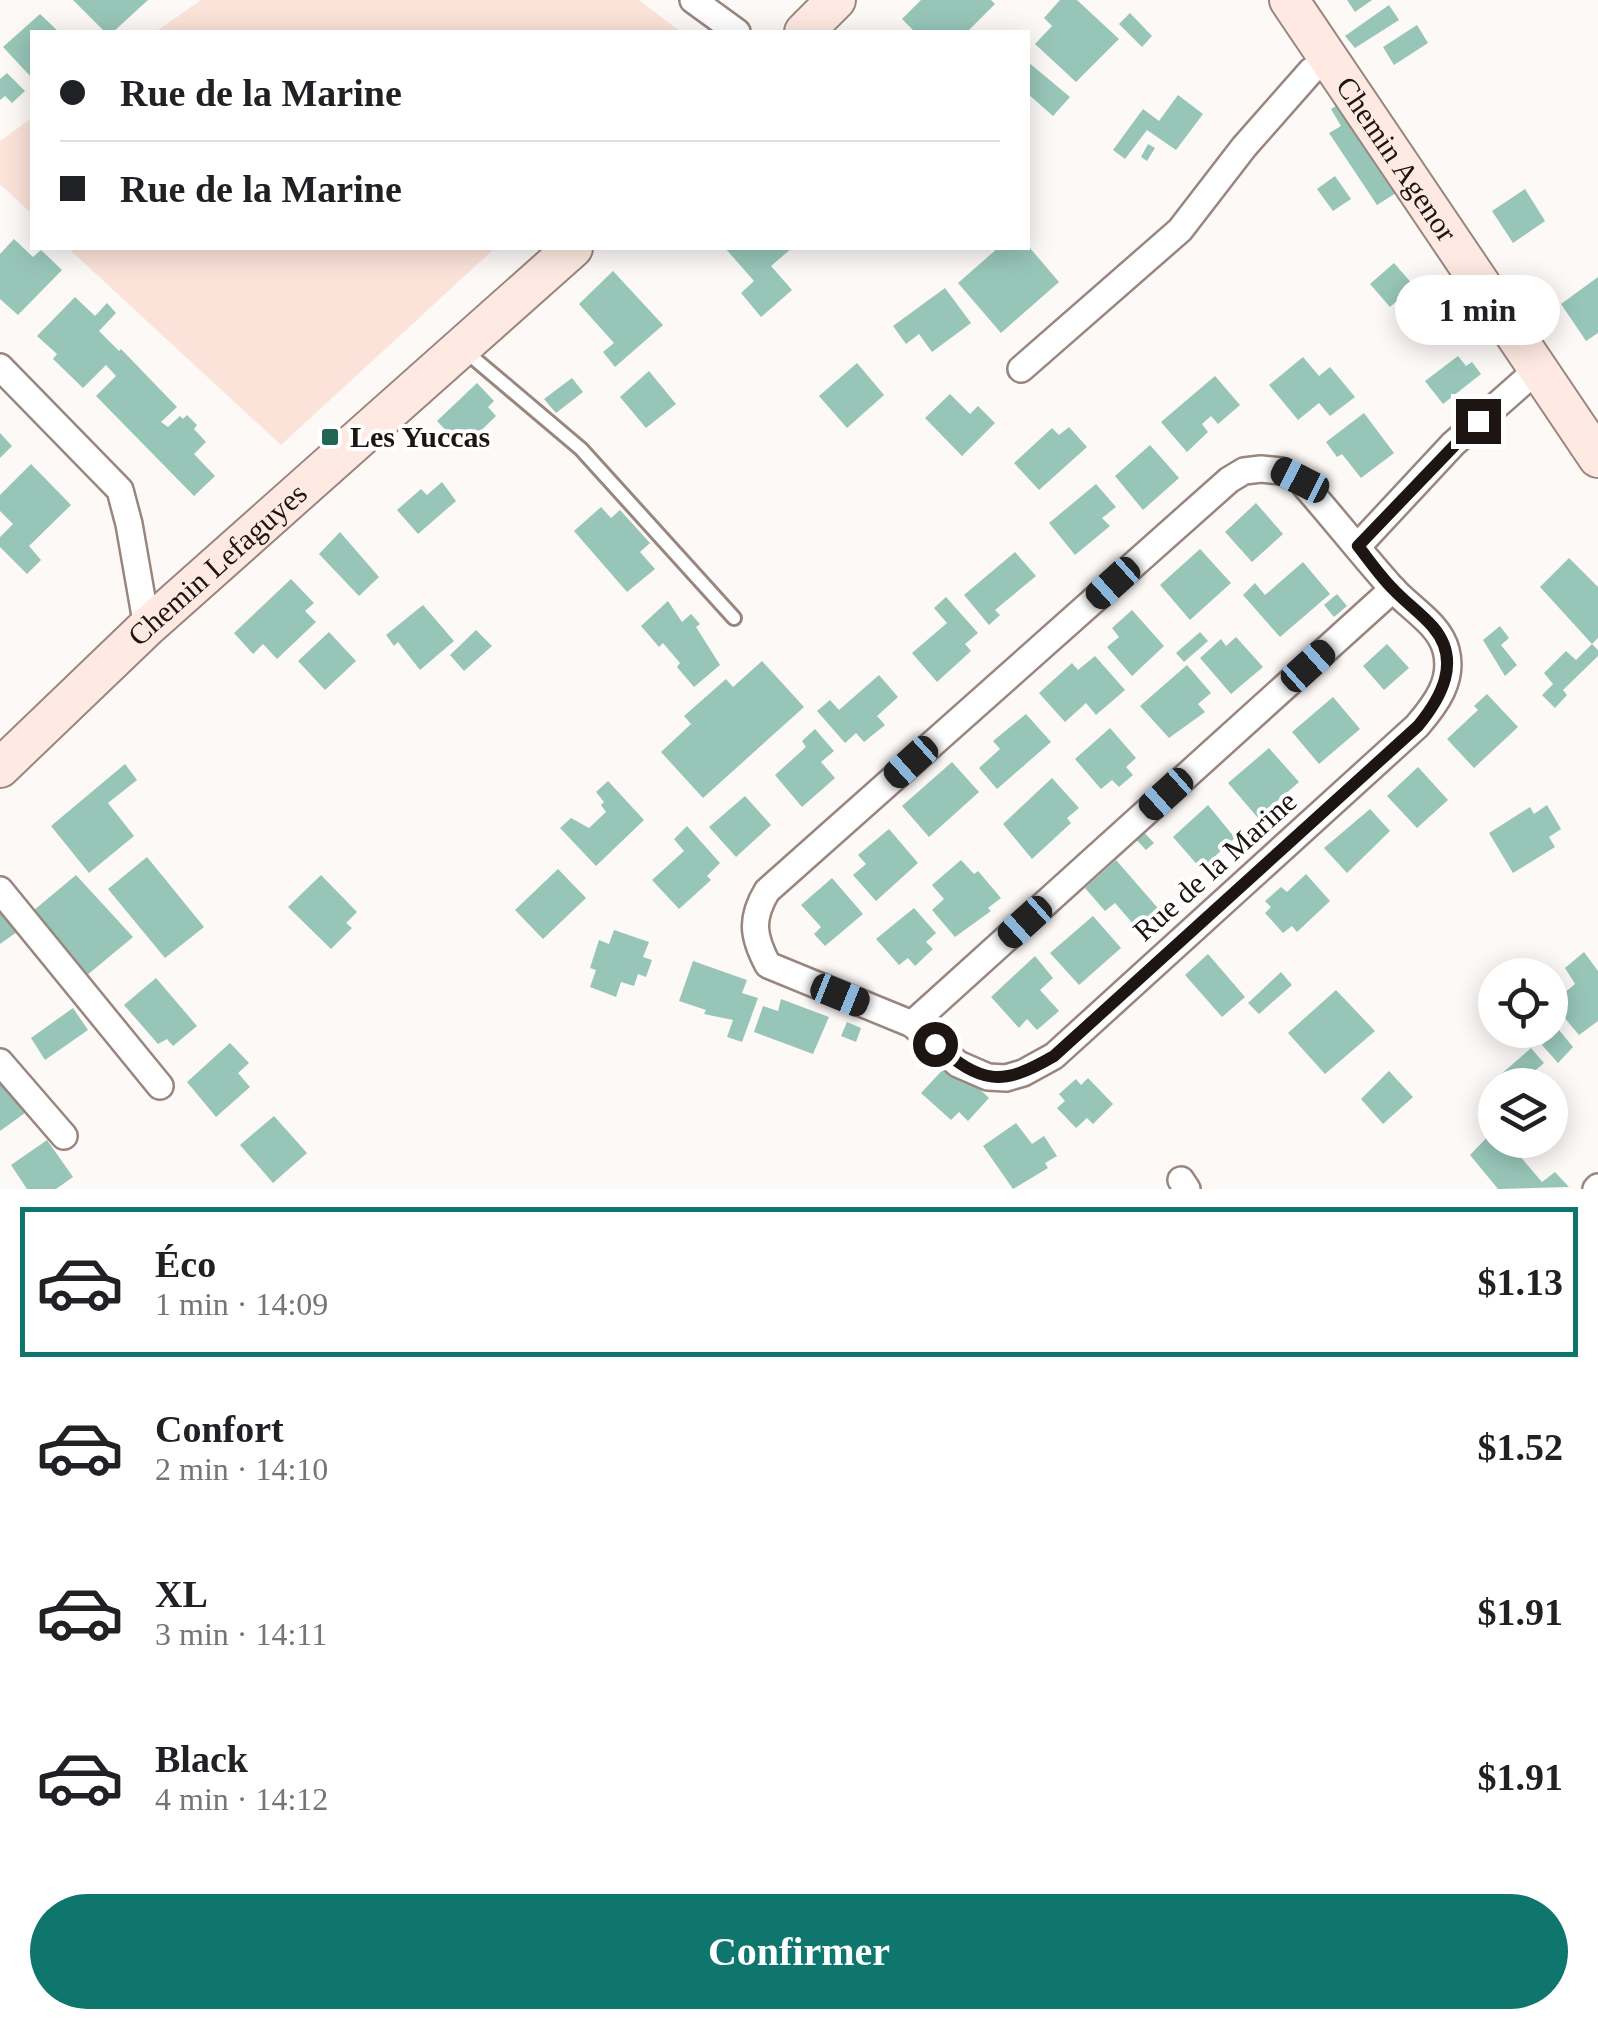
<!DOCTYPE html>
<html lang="fr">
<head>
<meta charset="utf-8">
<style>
  body { margin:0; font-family:Georgia,serif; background:#f2f2f2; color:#202124; height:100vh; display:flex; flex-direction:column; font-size:38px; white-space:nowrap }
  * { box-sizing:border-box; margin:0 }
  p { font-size:32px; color:#757577 }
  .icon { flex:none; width:55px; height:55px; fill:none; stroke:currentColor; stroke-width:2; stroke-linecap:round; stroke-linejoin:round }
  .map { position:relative; height:1189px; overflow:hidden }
  .panel { display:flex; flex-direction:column; background:#fff; flex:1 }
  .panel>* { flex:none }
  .hud { position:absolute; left:30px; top:30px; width:1000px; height:220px; border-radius:0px; box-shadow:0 5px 25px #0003; display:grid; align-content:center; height:220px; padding:0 30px; background:#fff }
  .controls { position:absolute; left:1478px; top:958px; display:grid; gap:20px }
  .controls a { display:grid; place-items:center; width:90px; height:90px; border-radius:50%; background:#fff; box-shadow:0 5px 25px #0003; font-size:50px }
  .end { position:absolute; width:45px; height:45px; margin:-22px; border:12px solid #1d1512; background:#fff; box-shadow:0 0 0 5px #fff }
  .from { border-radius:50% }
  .bubble { position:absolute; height:70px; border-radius:35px; background:#fff; box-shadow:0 5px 25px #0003; font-size:32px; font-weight:700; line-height:70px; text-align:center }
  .car { position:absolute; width:30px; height:60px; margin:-30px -15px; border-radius:12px; box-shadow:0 0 8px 2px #0007; background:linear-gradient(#222 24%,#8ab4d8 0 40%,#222 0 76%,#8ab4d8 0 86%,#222 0) }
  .hud b { display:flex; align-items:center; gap:35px; height:95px; font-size:38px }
  .hud b+b { border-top:2px solid #e0e0e0 }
  .hud i { width:25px; height:25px; background:#202124 }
  ul { padding:18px 0 0; list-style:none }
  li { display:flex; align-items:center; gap:30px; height:150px; margin:0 20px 15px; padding:0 10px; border:5px solid transparent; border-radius:0px }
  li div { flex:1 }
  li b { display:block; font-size:38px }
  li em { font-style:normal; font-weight:700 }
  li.current { border-color:#0f766e }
  li>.icon { width:90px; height:90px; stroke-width:1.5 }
  .primary-button { display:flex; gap:20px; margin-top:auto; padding:20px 30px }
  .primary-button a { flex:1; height:115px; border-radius:60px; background:#0f766e; color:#fff; font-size:40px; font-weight:700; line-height:115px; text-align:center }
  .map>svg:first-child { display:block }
</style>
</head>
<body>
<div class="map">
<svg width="1598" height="1189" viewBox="0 0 1598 1189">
  <rect width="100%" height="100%" fill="#fdf9f7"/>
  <g fill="#fce3da">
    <path d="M201,0h438l42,32h-526z"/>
    <path d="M32,118v96l-32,-30v-43z"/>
    <path d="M68,248h427l-214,197z"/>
  </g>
  <g fill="#97c6b8">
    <path d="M73,0h75l-35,32h-8z"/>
    <path d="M921,0h70l4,4 -28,28h-52l-13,-13z"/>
    <path d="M1060,0h17l42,39 -43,43 -41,-38 17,-18 -8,-8z"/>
    <path d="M1347,0h25l-17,12z"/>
    <path d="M1389,5l10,15 -44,28 -10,-12z"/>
    <path d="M1130,13l22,23 -10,11 -23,-23z"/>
    <path d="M40,14l19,18h-27v46l-29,-31z"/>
    <path d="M1417,25l11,18 -34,22 -11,-18z"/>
    <path d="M1028,62l42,35 -17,19 -25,-22z"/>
    <path d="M7,73l18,18 -13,12 -7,-7 -5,4v-21z"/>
    <path d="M1178,95l25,19 -27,36 -29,-20 -22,29 -12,-9 30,-41 16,12z"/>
    <path d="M1341,103l55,90 -19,12 -48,-72 12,-7 -10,-17z"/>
    <path d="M1148,144l7,4 -8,13 -6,-4z"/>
    <path d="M1335,176l16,23 -18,12 -16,-22z"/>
    <path d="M1525,189l20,32 -32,22 -21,-32z"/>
    <path d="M14,239l19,18 8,-7 21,20 -44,45 -18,-16v-45z"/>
    <path d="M725,248h67l-21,18 21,24 -31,27 -20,-24 13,-12z"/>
    <path d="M998,248h32l29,34 -58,51 -43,-50z"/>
    <path d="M1394,263l20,23 -24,21 -20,-23z"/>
    <path d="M613,271l50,54 -48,42 -12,-15 11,-9 -35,-39z"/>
    <path d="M1598,277v56l-12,8 -25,-37z"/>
    <path d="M945,288l26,35 -39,29 -13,-18 -13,10 -13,-18z"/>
    <path d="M75,297l20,19 12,-13 9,10 -17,18 20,20 2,-2 56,58 -16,15 7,5 12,-11 3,3 4,-4 10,10 -3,4 12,13 -12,12 21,22 -21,20 -98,-100 20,-20 -10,-11 -23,23 -30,-29 4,-5 -20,-18z"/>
    <path d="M1458,356l8,10 6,-4 9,12 -38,30 -18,-23z"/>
    <path d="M1303,357l16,19 11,-9 25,30 -25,19 -11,-13 -21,17 -29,-35z"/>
    <path d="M857,363l27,32 -37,33 -28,-32z"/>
    <path d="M649,371l27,33 -30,24 -26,-31z"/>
    <path d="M1215,376l25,29 -22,19 -7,-8 -9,8 6,8 -21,20 -26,-30z"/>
    <path d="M572,378l11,14 -27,21 -12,-14z"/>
    <path d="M477,383l17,18 -6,6 8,9 -33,32 -26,-27z"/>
    <path d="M950,394l20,20 8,-8 17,17 -33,33 -37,-38z"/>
    <path d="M1364,413l30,40 -33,25 -19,-24 -5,3 -11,-15z"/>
    <path d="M1069,427l18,20 -48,43 -25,-27 38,-35 7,7z"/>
    <path d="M0,433l12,13 -12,12z"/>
    <path d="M1150,445l29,33 -36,32 -28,-34z"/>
    <path d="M31,464l40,41 -42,41 12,14 -14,14 -27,-27v-10l13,-13 -13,-13v-16z"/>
    <path d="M442,482l14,19 -38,33 -21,-24 24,-21 6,6z"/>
    <path d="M1096,484l20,23 -14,11 8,8 -35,29 -26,-32z"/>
    <path d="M1256,503l27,31 -31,28 -27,-30z"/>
    <path d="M601,507l10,11 9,-8 30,33 -10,9 15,17 -28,23 -53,-61z"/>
    <path d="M340,532l39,45 -20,19 -40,-42z"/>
    <path d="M1200,549l31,34 -41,37 -30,-35z"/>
    <path d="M1015,552l21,24 -41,34 5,5 -11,10 -25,-30z"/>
    <path d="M1569,558l29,29v51l-6,6 -52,-57z"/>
    <path d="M1303,562l27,32 -50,43 -37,-42 12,-12 10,12z"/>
    <path d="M291,579l23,24 -9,8 11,11 -39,37 -14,-15 -10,10 -19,-21z"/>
    <path d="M1337,594l10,12 -13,11 -10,-12z"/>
    <path d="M946,597l32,36 -13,11 6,7 -34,31 -25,-29 35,-30 -13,-15z"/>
    <path d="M668,601l14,21 9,-8 9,10 -4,3 24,38 -26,22 -17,-20 3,-4 -17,-20 -4,4 -18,-21z"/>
    <path d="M423,605l31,36 -34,29 -22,-28 -4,4 -8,-11z"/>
    <path d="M1132,610l32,36 -32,30 -25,-29 12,-10 -7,-9z"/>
    <path d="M1500,626l9,12 -8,7 16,20 -12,11 -22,-36z"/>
    <path d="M476,630l16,16 -28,25 -14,-16z"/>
    <path d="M329,632l27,29 -31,29 -27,-29z"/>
    <path d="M1200,632l8,9 -24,21 -8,-9z"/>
    <path d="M1236,637l27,30 -32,27 -31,-36 21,-19 5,7z"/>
    <path d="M1387,644l22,24 -25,22 -21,-24z"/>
    <path d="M1592,644l6,6v6l-35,34 4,5 -12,13 -13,-13 11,-11 -9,-11 22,-22 10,9z"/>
    <path d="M1095,656l30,34 -29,25 -10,-12 -21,19 -26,-29 33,-30 6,7z"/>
    <path d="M762,661l42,46 -101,91 -42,-46 30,-28 -7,-8 42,-37 7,8z"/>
    <path d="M1187,665l24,28 -13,11 7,8 -36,26 -29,-32z"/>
    <path d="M879,675l19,22 -21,19 8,9 -21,17 -8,-9 -11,10 -28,-32 13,-11 9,10z"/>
    <path d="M1487,694l31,33 -44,41 -27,-29 31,-29 -4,-4z"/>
    <path d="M1333,697l27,32 -41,35 -27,-32z"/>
    <path d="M1026,714l25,28 -54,47 -18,-21 21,-19 -7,-8z"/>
    <path d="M1110,728l26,30 -10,9 7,8 -14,12 -7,-7 -11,9 -26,-30z"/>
    <path d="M815,729l19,22 -13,11 14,16 -33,29 -27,-32 31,-28 -4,-6z"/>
    <path d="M1269,748l30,34 -41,36 -30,-35z"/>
    <path d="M952,762l27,30 -50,45 -27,-31z"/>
    <path d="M125,764l12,16 -29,23 26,33 -45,37 -38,-47z"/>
    <path d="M1418,767l30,33 -31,28 -30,-32z"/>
    <path d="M1052,778l27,30 -12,10 4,5 -39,36 -29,-35z"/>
    <path d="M608,781l36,39 -48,46 -36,-38 11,-10 18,10 17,-16 -5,-7 3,-3 -8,-10z"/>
    <path d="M745,796l26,29 -35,32 -27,-30z"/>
    <path d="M1208,805l27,33 -34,31 -28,-32z"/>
    <path d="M1547,805l14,24 -12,8 6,10 -42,26 -24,-40 41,-26 4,7z"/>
    <path d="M1370,809l20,22 -43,42 -23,-25z"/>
    <path d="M687,826l33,37 -13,13 4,4 -32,29 -27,-29 32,-29 -10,-12z"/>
    <path d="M889,829l29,34 -42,38 -23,-26 13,-11 -8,-9z"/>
    <path d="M1141,829l13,14 -8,7 -13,-14z"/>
    <path d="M147,857l57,70 -39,31 -57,-69z"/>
    <path d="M961,860l13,14 4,-3 23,27 -13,10 3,3 -36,26 -23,-27 12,-11 -12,-14z"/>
    <path d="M1116,860l47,54 -22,19 -26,-30 -10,8 -20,-23z"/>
    <path d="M558,869l28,29 -43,41 -28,-29z"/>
    <path d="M1306,874l24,27 -33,31 -5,-6 -9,7 -18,-20 6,-6 -6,-6 16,-14 6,5z"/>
    <path d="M76,875l57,62 -47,39 -53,-65z"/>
    <path d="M321,875l36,37 -11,11 6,5 -21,21 -43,-42z"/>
    <path d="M832,878l31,36 -38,32 -11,-12 7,-7 -20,-22z"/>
    <path d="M3,907l18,22 -21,15v-34z"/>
    <path d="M914,908l22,25 -10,9 7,7 -18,17 -7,-8 -9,7 -23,-26z"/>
    <path d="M1093,916l28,32 -42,37 -29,-32z"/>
    <path d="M614,930l35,12 -6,15 9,3 -6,17 -8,-3 -4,12 -13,-4 -5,15 -26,-10 6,-17 -6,-2 9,-28 10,4z"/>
    <path d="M1584,952l14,19v50l-19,14 -27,-32 23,-19 -10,-16z"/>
    <path d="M1208,954l37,43 -23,20 -37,-42z"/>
    <path d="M1035,956l18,22 -13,12 19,21 -22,19 -10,-11 -8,9 -28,-31z"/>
    <path d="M693,961l54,19 -5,13 16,5 -16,44 -15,-5 6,-17 -29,-6 2,-4 -27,-9z"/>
    <path d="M1281,972l11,13 -33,29 -11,-11z"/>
    <path d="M156,978l41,48 -24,20 -6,-7 -9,5 -34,-39z"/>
    <path d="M1336,990l39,41 -50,43 -37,-41z"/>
    <path d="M781,999l48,18 -16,37 -59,-22 9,-26 15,5z"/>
    <path d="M73,1008l15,22 -43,30 -14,-22z"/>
    <path d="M847,1022l14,6 -5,14 -15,-6z"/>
    <path d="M1559,1030l14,17 -15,16 -16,-18z"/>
    <path d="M230,1043l19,20 -11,10 12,14 -34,30 -29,-35z"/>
    <path d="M1531,1048l13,15 -26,22h-11l-8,-9z"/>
    <path d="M951,1061l38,37 -21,23 -9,-9 -8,8 -30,-27z"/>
    <path d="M1389,1071l24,26 -30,27 -22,-25z"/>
    <path d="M0,1077l25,36 -25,18z"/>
    <path d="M1088,1078l25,26 -20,20 -6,-6 -11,10 -19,-20 8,-7 -6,-7 17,-15 5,6z"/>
    <path d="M274,1116l33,37 -34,30 -33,-38z"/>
    <path d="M1016,1123l16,21 12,-8 13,20 -12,7 3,5 -35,21 -30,-43z"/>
    <path d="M1495,1129v11h11l36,42 13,-10 14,15 -71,2 -28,-34z"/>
    <path d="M47,1140l26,37 -17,12h-29l-16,-24z"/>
  </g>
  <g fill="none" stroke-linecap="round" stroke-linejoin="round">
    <defs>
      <path id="lane" d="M464,350l117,99 153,169"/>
      <g id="street">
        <path d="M693,0l44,32"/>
        <path d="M0,367l120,123 9,34 18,103"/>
        <path d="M1021,369l159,-139 64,-83 67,-76 18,-12"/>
        <path d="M1261,469l20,2 19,9c31,35 60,72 91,107 17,20 48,36 55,63 8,30 -10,54 -29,76l-363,330 -31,17 -17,5 -18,-1 -30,-13 -46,-40 -144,-59c-15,-28 -18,-46 -1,-74l462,-411 15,-9z"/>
        <path d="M1358,546l95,-102 86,-76"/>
        <path d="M0,890l160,196"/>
        <path d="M912,1024l481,-435"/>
        <path d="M0,1062l64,74"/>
        <path d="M1181,1180l6,9"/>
        <path d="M1596,1189l2,-2"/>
      </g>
      <g id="secondary">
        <path id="s1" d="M1289,0l309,458"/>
        <path d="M804,32l32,-32"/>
        <path id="s2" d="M0,768l147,-141 426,-379"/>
      </g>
    </defs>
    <use href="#lane" stroke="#99867e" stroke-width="18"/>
    <use href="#street" stroke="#99867e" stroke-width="30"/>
    <use href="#secondary" stroke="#99867e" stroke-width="42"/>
    <use href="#lane" stroke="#fff" stroke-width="12"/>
    <use href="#street" stroke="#fff" stroke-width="25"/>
    <use href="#secondary" stroke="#feeae2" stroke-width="38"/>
  </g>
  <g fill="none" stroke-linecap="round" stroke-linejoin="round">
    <path stroke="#1d1512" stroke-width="12" d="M935,1044c47,40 66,43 119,12l364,-330c23,-28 44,-65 15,-99 -12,-14 -27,-24 -40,-38 -13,-13 -24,-29 -35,-43l120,-125"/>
  </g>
  <rect fill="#236555" stroke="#fff" stroke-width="4" x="320" y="427" width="20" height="20" rx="5"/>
  <g text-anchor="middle" stroke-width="8" stroke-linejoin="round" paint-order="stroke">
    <g font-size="30" fill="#1d1512" stroke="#fff">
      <text dy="10" stroke="none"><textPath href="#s1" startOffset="192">Chemin Agenor</textPath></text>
      <text dy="10" stroke="none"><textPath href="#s2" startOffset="298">Chemin Lefaguyes</textPath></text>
      <text transform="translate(1215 866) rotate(-42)" y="10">Rue de la Marine</text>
    </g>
    <g font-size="30" font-weight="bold" fill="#1d1512" stroke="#fff" text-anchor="start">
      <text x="350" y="447">Les Yuccas</text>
    </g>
  </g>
</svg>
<div class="controls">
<a><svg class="icon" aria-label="locate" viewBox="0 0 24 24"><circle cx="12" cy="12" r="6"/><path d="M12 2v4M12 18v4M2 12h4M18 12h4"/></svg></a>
<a><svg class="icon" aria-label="layers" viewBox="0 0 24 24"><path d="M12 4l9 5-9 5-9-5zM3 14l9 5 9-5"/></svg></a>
</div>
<i class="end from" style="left:935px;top:1044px"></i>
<i class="end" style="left:1478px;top:421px"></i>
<div class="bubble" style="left:1395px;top:275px;width:165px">1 min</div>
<i class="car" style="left:1300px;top:480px;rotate:297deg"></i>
<i class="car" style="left:1113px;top:583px;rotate:228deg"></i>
<i class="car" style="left:1308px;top:666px;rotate:48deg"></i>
<i class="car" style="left:911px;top:762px;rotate:228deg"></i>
<i class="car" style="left:1166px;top:794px;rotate:228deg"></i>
<i class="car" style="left:1025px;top:922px;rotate:228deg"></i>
<i class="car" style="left:840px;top:995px;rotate:112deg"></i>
<div class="hud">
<b><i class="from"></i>Rue de la Marine</b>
<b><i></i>Rue de la Marine</b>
</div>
</div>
<section class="panel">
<ul>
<li class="current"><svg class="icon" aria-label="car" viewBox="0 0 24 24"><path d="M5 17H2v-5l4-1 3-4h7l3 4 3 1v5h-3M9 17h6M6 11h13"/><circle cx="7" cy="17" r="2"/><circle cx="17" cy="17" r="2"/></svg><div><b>Éco</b><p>1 min · 14:09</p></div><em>$1.13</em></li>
<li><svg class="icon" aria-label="car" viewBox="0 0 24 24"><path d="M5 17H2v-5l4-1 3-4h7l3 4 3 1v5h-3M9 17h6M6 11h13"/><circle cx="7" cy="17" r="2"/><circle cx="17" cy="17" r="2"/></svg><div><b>Confort</b><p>2 min · 14:10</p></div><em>$1.52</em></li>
<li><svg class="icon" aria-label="car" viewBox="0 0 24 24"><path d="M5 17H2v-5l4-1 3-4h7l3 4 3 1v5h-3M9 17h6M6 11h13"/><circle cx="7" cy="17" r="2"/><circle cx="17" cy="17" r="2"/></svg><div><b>XL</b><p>3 min · 14:11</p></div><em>$1.91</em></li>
<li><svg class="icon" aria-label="car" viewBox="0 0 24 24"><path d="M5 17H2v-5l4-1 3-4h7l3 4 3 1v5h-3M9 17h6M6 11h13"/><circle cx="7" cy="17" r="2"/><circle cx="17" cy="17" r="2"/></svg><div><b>Black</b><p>4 min · 14:12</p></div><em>$1.91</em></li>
</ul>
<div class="primary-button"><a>Confirmer</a></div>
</section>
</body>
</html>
